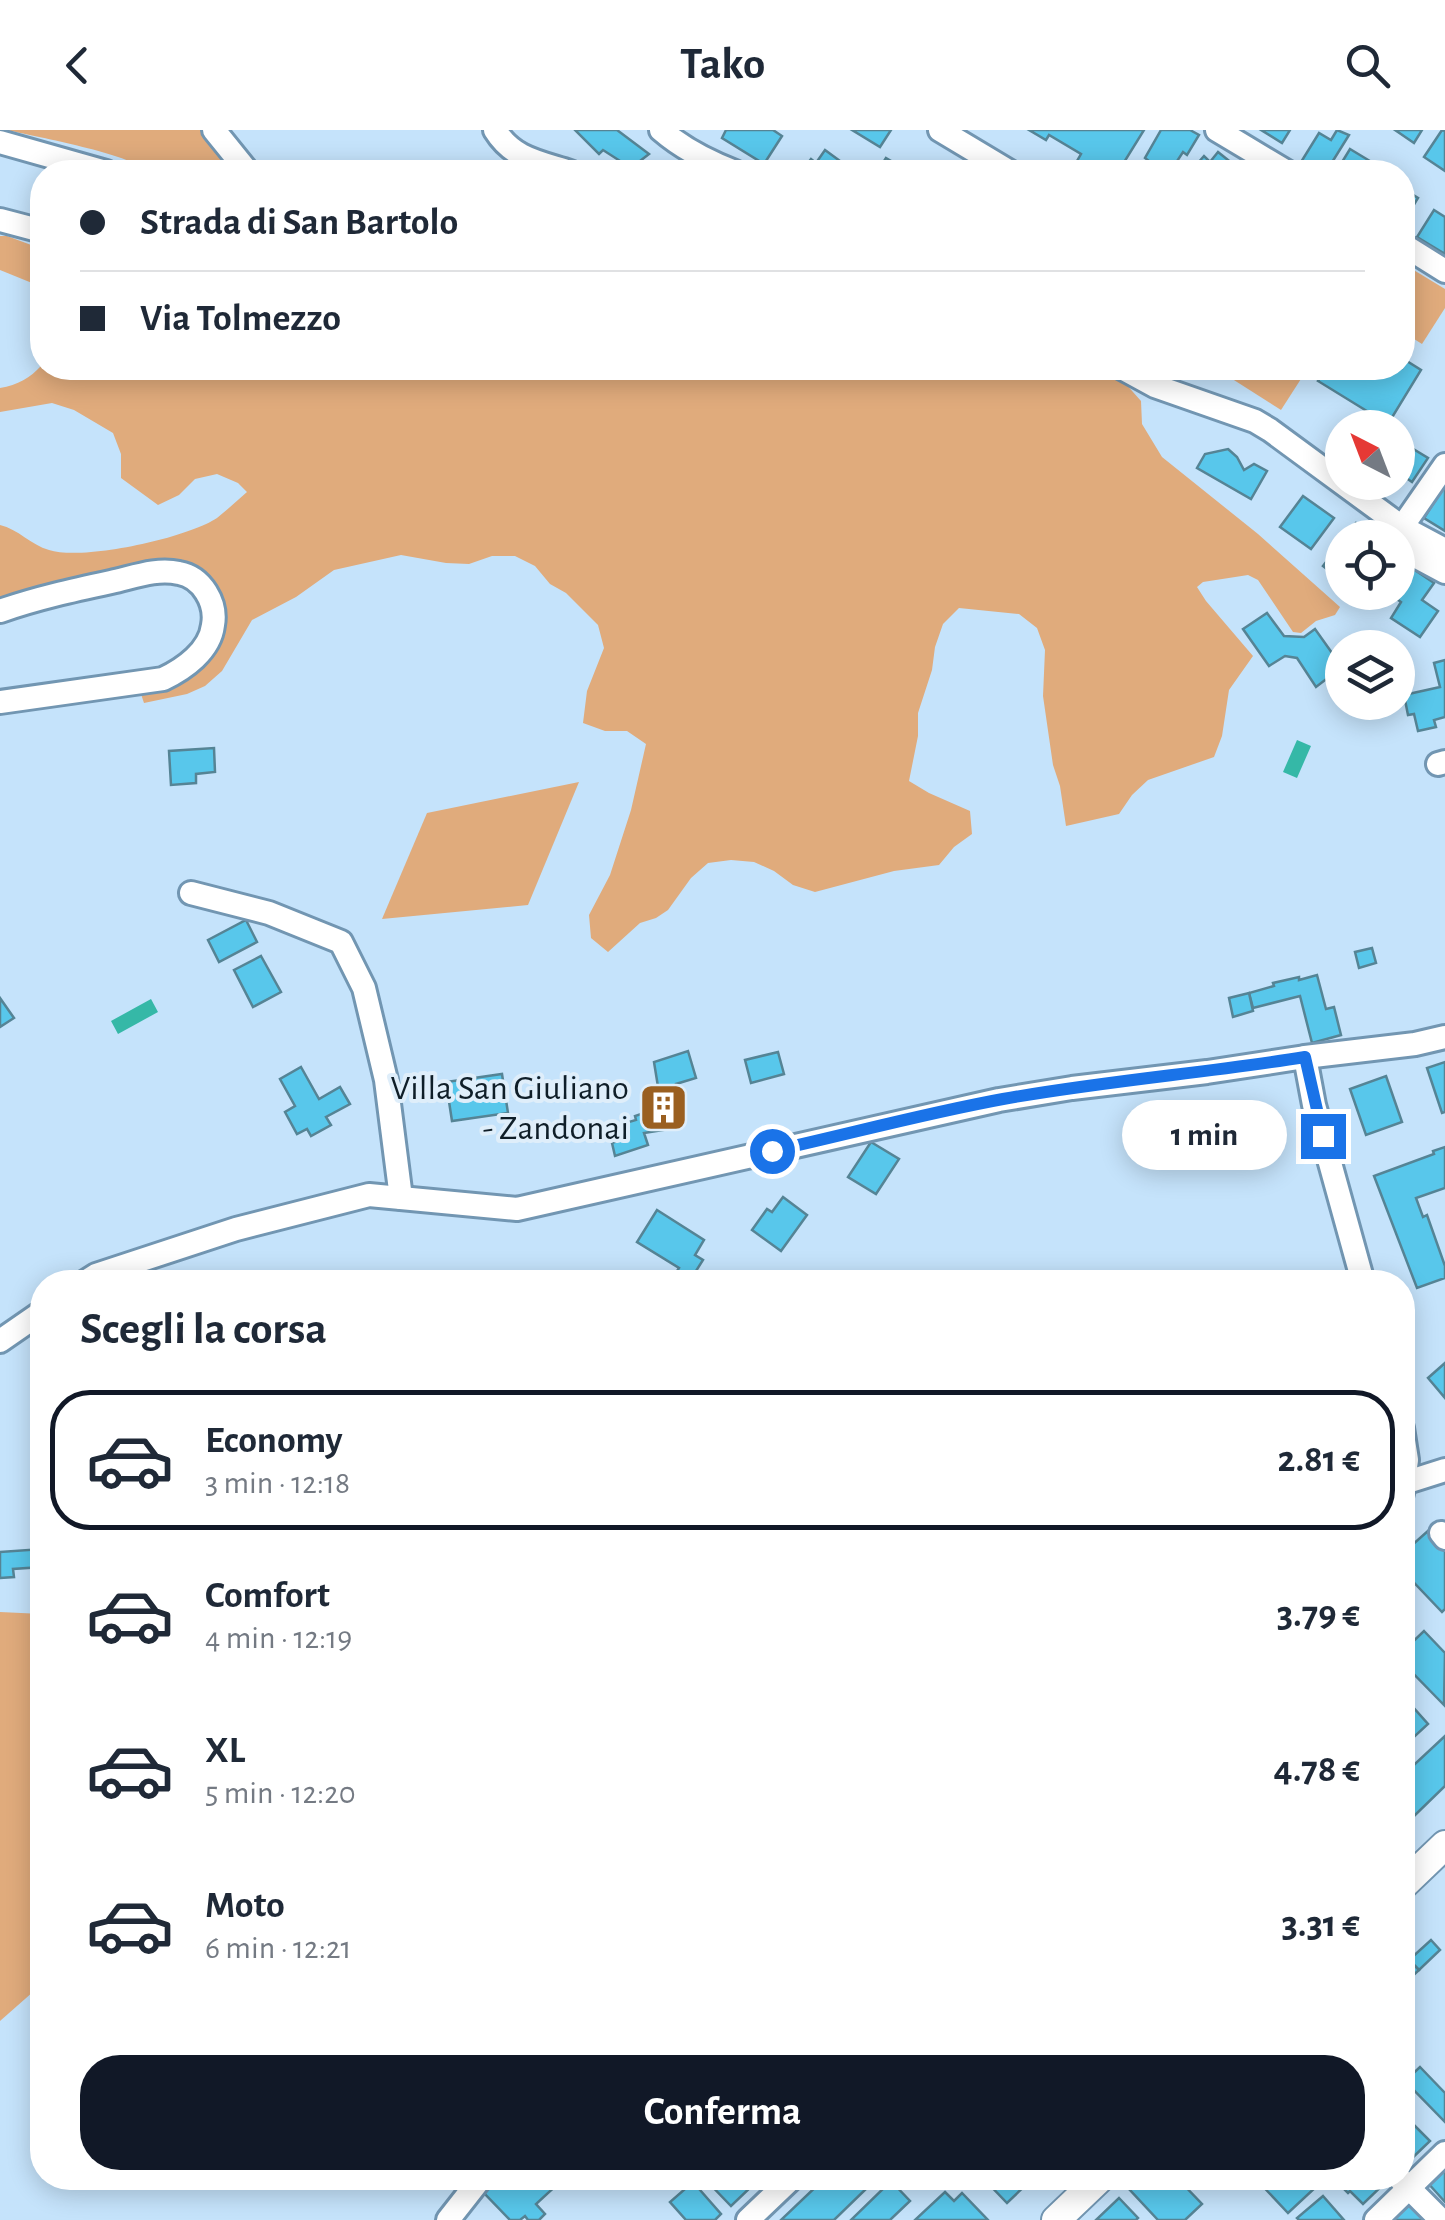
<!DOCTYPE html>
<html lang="it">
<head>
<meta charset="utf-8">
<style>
  body { margin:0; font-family:"Alegreya Sans",sans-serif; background:#f2f2f3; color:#1f2937; height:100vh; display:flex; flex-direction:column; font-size:38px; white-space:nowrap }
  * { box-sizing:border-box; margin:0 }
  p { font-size:32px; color:#747a83 }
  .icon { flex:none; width:55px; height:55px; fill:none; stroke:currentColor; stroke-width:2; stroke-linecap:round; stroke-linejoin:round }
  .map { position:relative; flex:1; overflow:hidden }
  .drawer { position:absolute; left:30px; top:1140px; width:1385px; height:920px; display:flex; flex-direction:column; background:#fff; border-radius:40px; box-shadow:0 5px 25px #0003 }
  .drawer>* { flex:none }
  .hud { position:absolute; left:30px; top:30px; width:1385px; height:220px; border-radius:40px; box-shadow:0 5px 25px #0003; display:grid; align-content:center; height:220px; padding:0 50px; background:#fff }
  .needle { width:65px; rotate:318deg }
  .buttons { position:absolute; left:1325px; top:280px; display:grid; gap:20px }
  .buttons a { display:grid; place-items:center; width:90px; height:90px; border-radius:50%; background:#fff; box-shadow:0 5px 25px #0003; font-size:50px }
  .end { position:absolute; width:45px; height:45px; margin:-22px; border:12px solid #1a73e8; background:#fff; box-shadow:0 0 0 5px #fff }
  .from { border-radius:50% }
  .bubble { position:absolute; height:70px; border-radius:35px; background:#fff; box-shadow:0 5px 25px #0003; font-size:32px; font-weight:600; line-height:70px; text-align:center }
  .hud b { display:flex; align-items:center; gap:35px; height:95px; font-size:38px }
  .hud b+b { border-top:2px solid #e0e1e3 }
  .hud i { width:25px; height:25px; background:#1f2937 }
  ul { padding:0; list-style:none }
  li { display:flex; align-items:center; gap:30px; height:140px; margin:0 20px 15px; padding:0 30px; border:5px solid transparent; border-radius:40px }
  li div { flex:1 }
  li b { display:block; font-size:38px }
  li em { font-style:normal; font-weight:600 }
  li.current { border-color:#111827 }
  li>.icon { width:90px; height:90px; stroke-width:1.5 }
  h2 { padding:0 50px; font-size:45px; line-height:120px }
  .action { display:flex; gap:20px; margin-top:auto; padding:20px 50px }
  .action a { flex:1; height:115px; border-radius:40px; background:#111827; color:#fff; font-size:40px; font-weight:600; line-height:115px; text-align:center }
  header { display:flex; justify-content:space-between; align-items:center; height:130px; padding:0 50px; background:#fff; font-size:45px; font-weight:600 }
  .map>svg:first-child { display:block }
</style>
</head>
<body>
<header><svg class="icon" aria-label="back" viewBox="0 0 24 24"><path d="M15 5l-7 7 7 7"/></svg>Tako<svg class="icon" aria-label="search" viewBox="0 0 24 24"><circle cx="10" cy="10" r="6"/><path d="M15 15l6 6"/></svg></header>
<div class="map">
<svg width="1445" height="2090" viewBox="0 0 1445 2090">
  <rect width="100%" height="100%" fill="#c5e3fb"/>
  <g fill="#e0ab7c">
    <path d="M7,0h199l32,42h-88c-23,-19 -109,-34 -143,-42z"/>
    <path d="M0,106h7l35,13v35l-10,-1 -32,-13z"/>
    <path d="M1402,133l43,26v19l-23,36 -19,-12z"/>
    <path d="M42,235v3h854l16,11 13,-11h182l10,6 24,27 1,23 20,33 96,77 82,73 -5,8 -19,6 -15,12 -8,-1 -35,-52 -10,-5 -45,7 -6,5 9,14 47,55 -24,34 -7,46 -8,21 -66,23 -16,15 -13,19 -53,12 -6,-40 -7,-21 -10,-69 2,-46 -8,-22 -18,-14 -60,-6 -16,16 -8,23 -3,23 -14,43v23l-9,45 20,12 41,18 2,23 -18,13 -15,18 -45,6 -79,21 -22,-7 -19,-14 -20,-9 -23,-2 -23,3 -17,15 -23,32 -12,8 -16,5 -32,29 -17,-14 -2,-23 21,-40 21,-65 15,-66 -19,-13h-22l-22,-8 4,-32 17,-43 -6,-23 -32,-32 -16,-9 -15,-18 -20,-10h-23l-23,8 -23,-1 -45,-8 -67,15 -38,27 -44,23 -30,51 -17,15 -18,8 -43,9 -3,-9 34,-11 41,-42 -30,-75 -186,37v-78c18,4 31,20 49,25 34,11 138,-12 168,-32 10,-8 20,-17 30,-26l-9,-9 -21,-9 -22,5 -16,16 -21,10 -37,-27v-24l-8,-21 -39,-23 -22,-7 -52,9v-24c18,-3 30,-10 42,-23z"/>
    <path d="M1215,238h93l-27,42z"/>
    <path d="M579,652l-51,123 -146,14 45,-106z"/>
    <path d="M0,1482l42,2v370l-42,37z"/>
  </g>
  <g fill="#35b8a7">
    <path d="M1297,610l14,6 -14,32 -14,-6z"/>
    <path d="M151,869l7,13 -40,22 -7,-13z"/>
  </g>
  <g fill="#58c7eb" stroke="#558495" stroke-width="2.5">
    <path d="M575,0h42l32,24 -18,14 -28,-18 -4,4z"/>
    <path d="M726,0h47l9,6 -18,28 -42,-26z"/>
    <path d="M852,0h39l-11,17z"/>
    <path d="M1029,0h115l-26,42h-22l-19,-11 4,-7 -32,-19 -3,5z"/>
    <path d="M1161,0h29l9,5 -12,20 -4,-3 -13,20 -5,-2 -1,2h-9l-9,-5 3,-6 -4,-3z"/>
    <path d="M1261,0h29l-8,13z"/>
    <path d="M1337,0l12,5 -23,37h-8l-17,-10 18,-29 12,7z"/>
    <path d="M1395,0h27l-8,13z"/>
    <path d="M1442,0l3,1v40l-21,-14z"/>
    <path d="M1350,19l38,23h-52z"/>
    <path d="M825,20l30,22h-54l10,-13 5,4z"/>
    <path d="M1218,22l25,20h-53l14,-16 6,6z"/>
    <path d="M886,28l24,14h-33z"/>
    <path d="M1402,58l16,10 -14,23 -2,-1z"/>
    <path d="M1434,80l11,7v37l-28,-17z"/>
    <path d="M1402,228l19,12 -33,54 -70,-43 9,-13h75z"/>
    <path d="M1410,317l18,11 -16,24 -14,-10v-5z"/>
    <path d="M1228,319l9,8 7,13 10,-6 13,7 -16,28 -54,-31 8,-14z"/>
    <path d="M1443,358l2,2v41l-21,-13z"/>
    <path d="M1303,366l31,22 -23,31 -31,-22z"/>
    <path d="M1356,393l20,15h-31z"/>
    <path d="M1342,411v40l-19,-15z"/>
    <path d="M1400,430l34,23 -12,17 16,11 -18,26 -29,-19 10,-16 -14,-10h11v-28z"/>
    <path d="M1267,483l17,23 20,1 11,-8 27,38 -26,20 -19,-29 -12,-2 -16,10 -26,-37z"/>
    <path d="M1445,530v57l-11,3 2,7 -18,4 -4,-17 -6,1 -4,-20 36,-8 -6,-24z"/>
    <path d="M214,618l1,24 -19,2v9l-25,2 -2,-34z"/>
    <path d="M246,790l11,22 -38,20 -11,-22z"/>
    <path d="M1372,818l4,15 -17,5 -4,-16z"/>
    <path d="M261,826l20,36 -28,15 -19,-37z"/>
    <path d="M1317,845l9,34 8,-2 7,28 -29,8 -12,-47 -47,12 -4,-15 25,-7 -1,-3 26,-6v3z"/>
    <path d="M1249,863l4,18 -20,6 -4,-19z"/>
    <path d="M0,868l14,20 -14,9z"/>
    <path d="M688,921l8,27 -20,6 3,19 -19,19 3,8 -19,3 4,12 -33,11 -3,-13 5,-2 -5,-14 24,-7 -1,-4 15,-5 10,-12 -6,-37z"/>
    <path d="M778,922l6,22 -33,9 -6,-23z"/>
    <path d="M1445,932v50l-3,1 -15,-45z"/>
    <path d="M301,937l18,32 21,-12 10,17 -24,13 5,8 -20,11 -4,-7 -10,5 -12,-22 10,-6 -15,-27z"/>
    <path d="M502,944l6,39 -56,8 -6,-39z"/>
    <path d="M1386,946l16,46 -36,13 -16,-46z"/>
    <path d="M871,1012l28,17 -23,35 -28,-17z"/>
    <path d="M1445,1017v41l-29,10 7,19 4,-2 18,51v12l-28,10 -43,-112 60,-22 -1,-3z"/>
    <path d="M783,1067l24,18 -26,36 -29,-21 15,-21 5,3z"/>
    <path d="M657,1080l47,30 -9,15 8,5 -14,22h-19l9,-14 -42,-26z"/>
    <path d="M1445,1233v35l-17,-20z"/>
    <path d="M1429,1400l16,17v62l-3,3 -40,-42v-16z"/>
    <path d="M42,1419v18l-29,2 1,8 -14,1v-26z"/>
    <path d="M1424,1501l21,22 -1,52 -42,-43v-10z"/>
    <path d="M1404,1567l24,27 -26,24v-49z"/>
    <path d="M1445,1606v50l-34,33 -9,-9v-34z"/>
    <path d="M1431,1810l9,10 -21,20 -10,-10z"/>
    <path d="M1411,1832l8,8 -14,13 -3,-14z"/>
    <path d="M1420,1937l25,26v29l-40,-41z"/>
    <path d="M1402,1983l28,28 -24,23 -4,-4z"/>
    <path d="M1445,2030v42l-18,-20z"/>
    <path d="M501,2048h55l4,4 -24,22 9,10 -6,6h-11l-3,-4 -5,4h-10l-26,-27z"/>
    <path d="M704,2048h42l7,7 -22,21z"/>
    <path d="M825,2048h32l10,10 -33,32h-53z"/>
    <path d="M986,2048h47l-26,25 -23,-24z"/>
    <path d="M1144,2048h33l25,26 -17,16h-27l-28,-30z"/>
    <path d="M1255,2048h54l8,8 -29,27z"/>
    <path d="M1333,2048h55l1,1 -26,25 -13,-13 -2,2z"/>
    <path d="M891,2051l19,20 -20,19h-39z"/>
    <path d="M693,2052l28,32 -6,6h-29l-16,-18z"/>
    <path d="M945,2062l9,9 8,-8 26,27h-73z"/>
    <path d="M1323,2066l21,24h-45l-2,-2z"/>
    <path d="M1119,2068l19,20 -2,2h-40z"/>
    <path d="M1407,2068l20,22h-40z"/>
  </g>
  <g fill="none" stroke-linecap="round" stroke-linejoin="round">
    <defs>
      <g id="minor">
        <path d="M214,0l34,42"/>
        <path d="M495,0c18,29 44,32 75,42"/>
        <path d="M661,0c22,19 48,32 74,42"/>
        <path d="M940,0l70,42"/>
        <path d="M1217,0l70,42"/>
        <path d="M0,12l106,30"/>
        <path d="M0,90l42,11"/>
        <path d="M1402,114l43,27"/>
        <path d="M1122,238l33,18 100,35 15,9 132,97 43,23"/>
        <path d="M1402,397l43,-62"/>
        <path d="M1402,419l43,23"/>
        <path d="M0,481c37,-13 74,-21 111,-29 23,-5 45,-14 68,-9 23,4 38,30 34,52 -3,26 -29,44 -50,54l-163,23"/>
        <path d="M1438,634l7,-2"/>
        <path d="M191,763l78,20 72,29 23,46 22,92 15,118"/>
        <path d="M1305,927l9,48 49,177"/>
        <path d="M85,1152l11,-7 140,-46 133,-34 148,14 482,-109 73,-12 135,-16 98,-15 110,-13 30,-7"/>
        <path d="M0,1211l42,-29"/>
        <path d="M1402,1298l5,32 -5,33"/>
        <path d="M1404,1353l41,-13"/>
        <path d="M1441,1403l4,5"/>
        <path d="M1401,2050l40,40"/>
        <path d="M448,2090l33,-42"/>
        <path d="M748,2090l44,-42"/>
        <path d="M1376,2090l69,-67"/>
      </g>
      <g id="major">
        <path d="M1402,1756l43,-41"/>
        <path d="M1056,2090l44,-42"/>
      </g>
    </defs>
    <use href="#minor" stroke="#7296b2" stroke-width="28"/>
    <use href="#major" stroke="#7296b2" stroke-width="32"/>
    <use href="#minor" stroke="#fff" stroke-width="22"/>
    <use href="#major" stroke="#fff" stroke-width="28"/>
  </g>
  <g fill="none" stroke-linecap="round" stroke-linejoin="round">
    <path stroke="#1a73e8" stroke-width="12" d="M772,1021c77,-17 154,-38 231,-52 100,-18 202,-26 302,-42l18,79"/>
  </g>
  <defs>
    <symbol id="building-square" viewBox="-11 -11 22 22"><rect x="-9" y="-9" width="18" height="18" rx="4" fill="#9a5f20" stroke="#dfeefa"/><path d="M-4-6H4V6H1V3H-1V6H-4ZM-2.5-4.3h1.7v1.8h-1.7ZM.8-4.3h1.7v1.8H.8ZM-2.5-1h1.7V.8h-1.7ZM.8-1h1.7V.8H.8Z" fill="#fff"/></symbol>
  </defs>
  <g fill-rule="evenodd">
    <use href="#building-square" x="636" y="950" width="55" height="55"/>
  </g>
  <g text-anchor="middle" stroke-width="8" stroke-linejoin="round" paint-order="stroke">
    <g font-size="35" fill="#0f1e28" stroke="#dfeefa" text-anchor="end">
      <text x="629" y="969">Villa San Giuliano<tspan x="629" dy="40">- Zandonai</tspan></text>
    </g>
  </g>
</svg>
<div class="buttons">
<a><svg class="needle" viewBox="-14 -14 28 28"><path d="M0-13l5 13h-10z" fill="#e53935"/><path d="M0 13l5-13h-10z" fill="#747a83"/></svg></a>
<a><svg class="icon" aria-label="locate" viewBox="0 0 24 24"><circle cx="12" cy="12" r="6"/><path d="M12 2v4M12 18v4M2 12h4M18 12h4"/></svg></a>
<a><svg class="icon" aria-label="layers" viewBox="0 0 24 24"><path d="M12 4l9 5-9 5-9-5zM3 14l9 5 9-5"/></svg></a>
</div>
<i class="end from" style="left:772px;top:1021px"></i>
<i class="end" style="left:1323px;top:1006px"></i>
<div class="bubble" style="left:1122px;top:970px;width:165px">1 min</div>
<div class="hud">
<b><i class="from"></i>Strada di San Bartolo</b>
<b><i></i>Via Tolmezzo</b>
</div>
<section class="drawer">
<h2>Scegli la corsa</h2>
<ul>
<li class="current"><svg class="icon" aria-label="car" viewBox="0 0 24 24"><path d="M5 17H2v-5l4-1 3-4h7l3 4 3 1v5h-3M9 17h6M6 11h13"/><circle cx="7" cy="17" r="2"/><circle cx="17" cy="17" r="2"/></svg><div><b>Economy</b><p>3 min · 12:18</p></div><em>2.81 €</em></li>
<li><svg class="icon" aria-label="car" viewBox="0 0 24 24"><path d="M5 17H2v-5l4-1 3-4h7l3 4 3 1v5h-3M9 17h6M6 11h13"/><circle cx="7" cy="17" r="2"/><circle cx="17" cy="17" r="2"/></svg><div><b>Comfort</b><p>4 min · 12:19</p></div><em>3.79 €</em></li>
<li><svg class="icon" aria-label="car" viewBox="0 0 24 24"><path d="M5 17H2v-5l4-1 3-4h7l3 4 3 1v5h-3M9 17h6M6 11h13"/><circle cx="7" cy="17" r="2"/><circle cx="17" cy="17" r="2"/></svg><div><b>XL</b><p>5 min · 12:20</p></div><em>4.78 €</em></li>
<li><svg class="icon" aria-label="car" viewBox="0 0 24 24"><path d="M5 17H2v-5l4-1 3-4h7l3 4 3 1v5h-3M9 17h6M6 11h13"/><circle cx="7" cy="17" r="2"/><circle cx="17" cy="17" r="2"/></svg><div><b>Moto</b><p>6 min · 12:21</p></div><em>3.31 €</em></li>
</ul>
<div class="action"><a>Conferma</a></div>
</section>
</div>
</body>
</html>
